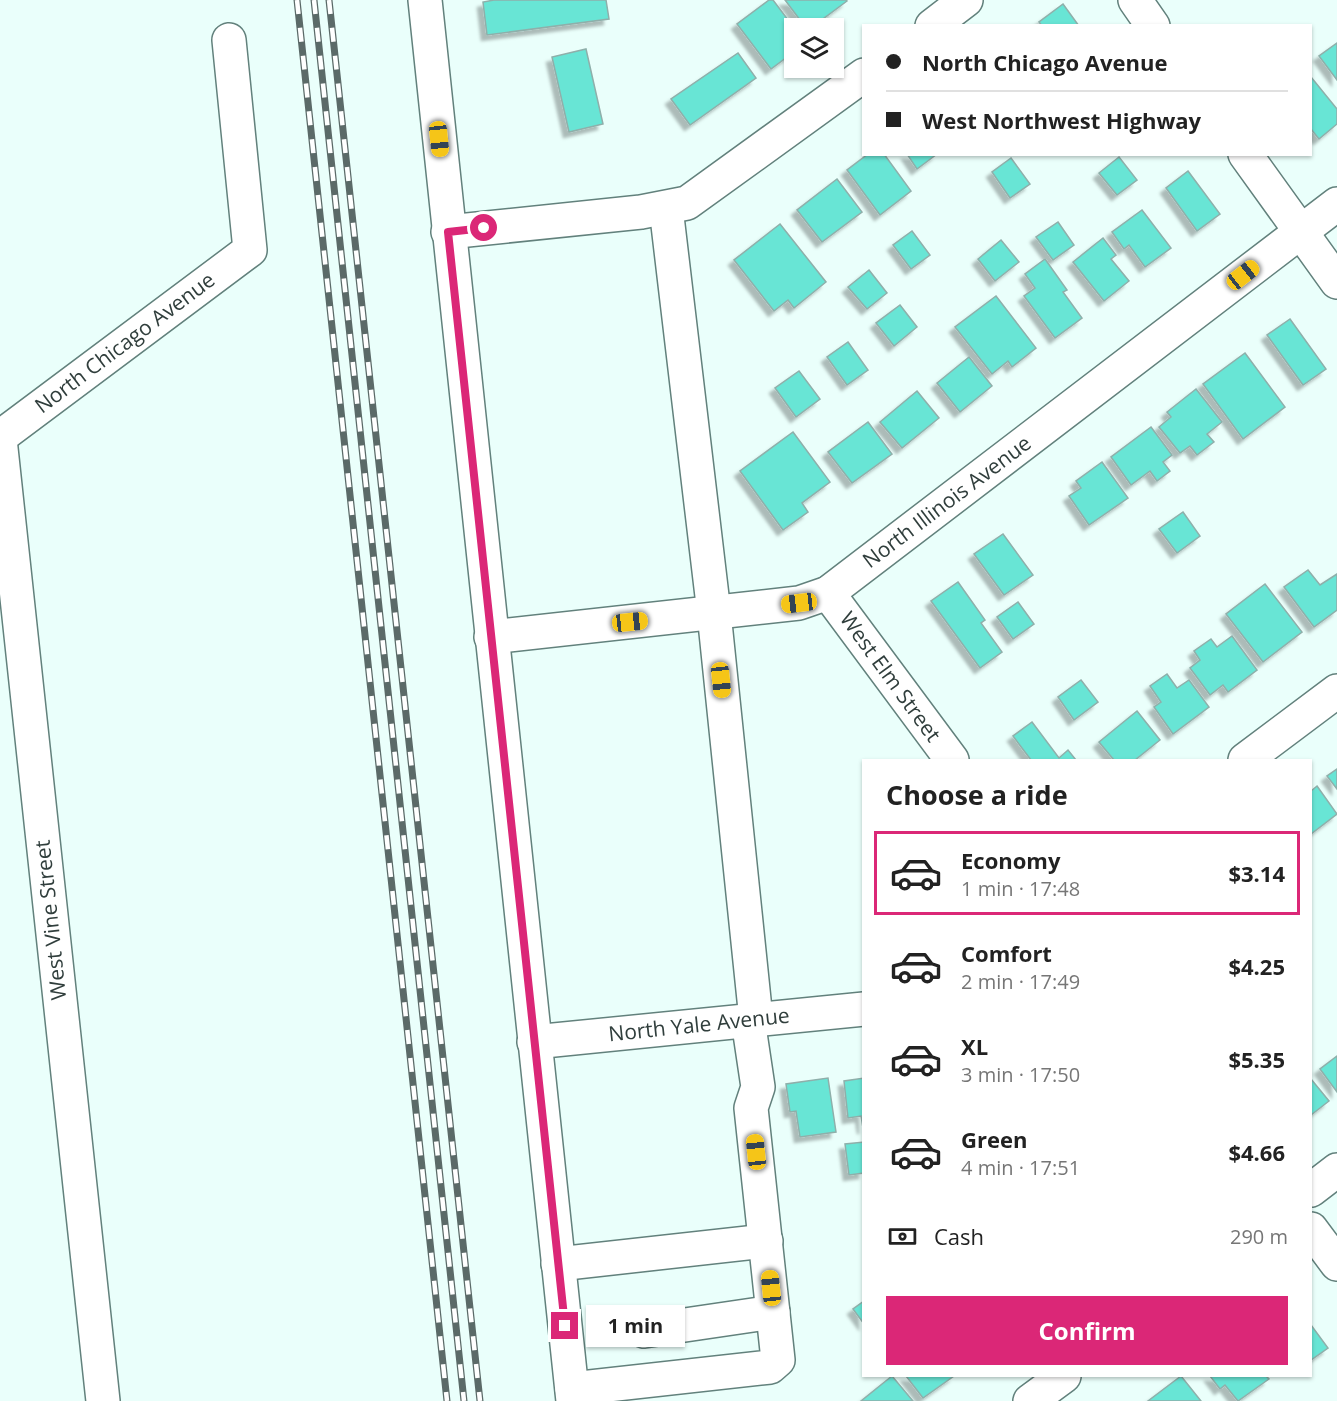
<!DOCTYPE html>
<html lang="en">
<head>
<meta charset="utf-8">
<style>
  body { margin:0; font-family:"Open Sans",sans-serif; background:#f6f6f6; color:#222; height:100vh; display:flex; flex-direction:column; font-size:22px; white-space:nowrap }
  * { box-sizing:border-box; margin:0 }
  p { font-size:20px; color:#767676 }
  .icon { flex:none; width:33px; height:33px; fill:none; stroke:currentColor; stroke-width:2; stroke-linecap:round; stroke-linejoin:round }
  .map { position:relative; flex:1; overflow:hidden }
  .drawer { position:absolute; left:862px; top:759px; width:450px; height:618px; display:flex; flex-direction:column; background:#fff; border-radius:0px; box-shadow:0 2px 4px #0004 }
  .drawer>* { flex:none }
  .guide { position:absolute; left:862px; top:24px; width:450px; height:132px; border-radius:0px; box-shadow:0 2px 4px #0004; display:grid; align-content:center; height:132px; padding:0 24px; background:#fff }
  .tools { position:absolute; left:784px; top:18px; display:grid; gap:12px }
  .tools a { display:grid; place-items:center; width:60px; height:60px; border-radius:0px; background:#fff; box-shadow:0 2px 4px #0004; font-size:30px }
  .end { position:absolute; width:27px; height:27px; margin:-14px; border:8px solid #db2777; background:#fff; box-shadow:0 0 0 3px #fff }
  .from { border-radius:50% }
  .bubble { position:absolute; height:42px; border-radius:0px; background:#fff; box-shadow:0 2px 4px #0004; font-size:20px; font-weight:700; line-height:42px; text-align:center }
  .car { position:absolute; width:18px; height:36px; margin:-18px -9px; border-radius:8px; box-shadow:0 0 4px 2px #0007; background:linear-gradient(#f5c518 24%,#345 0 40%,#f5c518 0 76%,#345 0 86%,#f5c518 0) }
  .guide b { display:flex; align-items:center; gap:21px; height:57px; font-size:22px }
  .guide b+b { border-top:2px solid #e0e0e0 }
  .guide i { width:15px; height:15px; background:#222 }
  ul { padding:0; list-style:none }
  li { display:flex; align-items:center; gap:18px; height:84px; margin:0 12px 9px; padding:0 12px; border:3px solid transparent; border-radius:0px }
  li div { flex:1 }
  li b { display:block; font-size:22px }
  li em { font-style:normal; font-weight:700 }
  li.on { border-color:#db2777 }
  li>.icon { width:54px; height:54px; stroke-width:1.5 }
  h2 { padding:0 24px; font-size:27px; line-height:72px }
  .pay { display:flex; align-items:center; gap:15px; height:66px; padding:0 24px; font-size:22px }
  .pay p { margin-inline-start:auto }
  .primary-button { display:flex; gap:12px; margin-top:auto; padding:12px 24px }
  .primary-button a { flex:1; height:69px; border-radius:0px; background:#db2777; color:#fff; font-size:24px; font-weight:700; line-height:69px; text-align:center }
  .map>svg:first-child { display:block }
</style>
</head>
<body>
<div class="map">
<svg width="1337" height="1401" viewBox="0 0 1337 1401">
  <defs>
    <filter id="shadow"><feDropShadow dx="-5.5" dy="5.5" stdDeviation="1.5" flood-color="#0004"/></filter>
  </defs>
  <rect width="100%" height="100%" fill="#eafffb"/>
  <g fill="#67e5d5" stroke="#8fafaa" stroke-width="1.5" filter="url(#shadow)">
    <path d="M494,0h112l3,19 -122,16 -4,-33z"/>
    <path d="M769,0h4l22,29v22l-24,18 -34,-45z"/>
    <path d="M785,0h61l1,1 -24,18 3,4 -6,5h-14z"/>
    <path d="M1063,4l16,22h-37l-3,-4z"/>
    <path d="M1337,43v37l-18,-24z"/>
    <path d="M586,49l17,75 -34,8 -17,-75z"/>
    <path d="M738,53l18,25 -66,47 -19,-26z"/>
    <path d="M1311,77l26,32v15l-18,15 -8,-10z"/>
    <path d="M868,154h16l27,37 -31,24 -33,-45z"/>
    <path d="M907,154h30l-20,15z"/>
    <path d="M1119,157l18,23 -20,15 -18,-22z"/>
    <path d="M1011,158l19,26 -20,14 -18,-26z"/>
    <path d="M1188,171l32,43 -23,17 -31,-43z"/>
    <path d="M837,179l25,33 -40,30 -25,-32z"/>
    <path d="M1142,210l29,38 -26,19 -16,-22 -5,4 -12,-17z"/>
    <path d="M1058,222l16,23 -21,15 -17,-23z"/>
    <path d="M780,224l46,58 -32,26 -6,-8 -14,11 -40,-51z"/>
    <path d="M912,231l18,24 -19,14 -18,-24z"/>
    <path d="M1103,238l13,17 -5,4 18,22 -25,20 -31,-39z"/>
    <path d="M1001,240l18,22 -24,19 -17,-22z"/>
    <path d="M1045,259l22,31 -4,2 19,26 -27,20 -31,-42 11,-8 -10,-14z"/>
    <path d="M869,270l18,23 -20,16 -19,-22z"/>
    <path d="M996,296l40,52 -24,19 -4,-6 -16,13 -37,-47z"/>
    <path d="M900,305l17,22 -23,19 -18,-23z"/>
    <path d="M1290,319l36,50 -23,16 -36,-50z"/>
    <path d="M848,342l20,28 -21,15 -20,-28z"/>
    <path d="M1245,353l40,54 -42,32 -40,-55z"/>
    <path d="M969,357l23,29 -32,26 -23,-29z"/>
    <path d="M799,371l21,28 -24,18 -21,-29z"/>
    <path d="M1196,389l26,33 -15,12 7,8 -17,13 -7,-9 -10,7 -21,-26 12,-10 -4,-5z"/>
    <path d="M917,391l22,27 -37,30 -22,-26z"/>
    <path d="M868,422l24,32 -40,29 -24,-31z"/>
    <path d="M1151,427l21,28 -9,7 7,9 -13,10 -7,-10 -19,14 -20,-28z"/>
    <path d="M793,432l37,50 -28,21 6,9 -25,18 -43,-59z"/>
    <path d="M1102,462l26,36 -39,27 -20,-29 12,-8 -5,-7z"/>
    <path d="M1183,512l17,24 -23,17 -18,-24z"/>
    <path d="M1003,534l30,41 -29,20 -30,-41z"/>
    <path d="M1308,570l12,15 17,-11v36l-23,17 -30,-40z"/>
    <path d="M958,582l27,38 -4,3 21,29 -22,16 -49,-67z"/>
    <path d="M1265,584l37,48 -39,30 -37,-48z"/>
    <path d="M1018,602l16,22 -21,15 -16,-22z"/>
    <path d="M1232,636l25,34 -29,22 -5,-7 -13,10 -20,-27 10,-8 -6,-9 17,-12 6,8z"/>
    <path d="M1167,674l10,14 12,-8 20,27 -36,27 -19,-27 7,-5 -11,-16z"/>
    <path d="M1081,680l17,22 -24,18 -16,-23z"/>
    <path d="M1137,711l23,29 -25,20h-21l-15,-18z"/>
    <path d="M1032,722l27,36 9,-8 8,10h-45l-18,-24z"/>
    <path d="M1337,769v20l-10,-13z"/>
    <path d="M1317,786l20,28 -26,20v-43z"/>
    <path d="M1337,1056v36l-17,-23z"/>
    <path d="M828,1078l8,54 -36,5 -4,-26 -6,1 -4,-28z"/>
    <path d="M864,1078v50h-1l-2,-12 -13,2 -4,-37z"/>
    <path d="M1311,1079l18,22 -18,14z"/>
    <path d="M864,1142v31l-15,2 -4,-31z"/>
    <path d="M864,1301v23l-11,-15z"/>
    <path d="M1311,1325l17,23 -17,12z"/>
    <path d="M892,1376l21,25h-52z"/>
    <path d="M906,1376h48l-31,22z"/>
    <path d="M1181,1376l20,25h-53z"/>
    <path d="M1210,1376h56l3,3 -31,22 -13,-16 -5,4z"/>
  </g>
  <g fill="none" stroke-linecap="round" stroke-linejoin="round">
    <defs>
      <g id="minor">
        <path d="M1135,0l18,26"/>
        <path d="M932,26l34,-26"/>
        <path d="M1245,154l92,128"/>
        <path d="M666,208l48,405 42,406"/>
        <path d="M448,232l193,-20 46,-9 177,-128"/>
        <path d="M0,437l250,-187 -21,-210"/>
        <path d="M0,439l103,962"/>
        <path d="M828,593l124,167"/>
        <path d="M491,637l308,-34 29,-10 509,-389"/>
        <path d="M1245,760l92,-69"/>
        <path d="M534,1042l330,-33"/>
        <path d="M1311,1190l26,-20"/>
        <path d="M1311,1229l26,35"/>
        <path d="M558,1264l208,-23"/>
        <path d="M644,1331l129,-19"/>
        <path d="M572,1389l198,-22 8,-7 -27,-252 7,-21 -10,-67"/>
        <path d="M1030,1401l34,-25"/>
      </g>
      <path id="major" d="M425,0l148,1401"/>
    </defs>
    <use href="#minor" stroke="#62817c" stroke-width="36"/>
    <use href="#major" stroke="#62817c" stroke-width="36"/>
    <use href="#minor" stroke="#fff" stroke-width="33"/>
    <use href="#major" stroke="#fff" stroke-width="33"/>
    <defs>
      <g id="rail">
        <path d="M297,0l150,1401"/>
        <path d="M314,0l150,1401"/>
        <path d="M329,0l151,1401"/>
      </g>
    </defs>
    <use href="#rail" stroke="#5b6a68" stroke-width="7"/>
    <use href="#rail" stroke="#fff" stroke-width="4.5" stroke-dasharray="14" stroke-linecap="butt"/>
  </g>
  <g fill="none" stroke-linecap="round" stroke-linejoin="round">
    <path stroke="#db2777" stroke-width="8" d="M484,228l-36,4 117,1094"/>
  </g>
  <g text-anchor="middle" stroke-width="4.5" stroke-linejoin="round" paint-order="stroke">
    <g font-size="21" fill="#303e3c" stroke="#fff">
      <text transform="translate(125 343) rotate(-37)" y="7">North Chicago Avenue</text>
      <text transform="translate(947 502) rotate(-37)" y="7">North Illinois Avenue</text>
      <text transform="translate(890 677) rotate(54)" y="7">West Elm Street</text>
      <text transform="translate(51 920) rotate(-96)" y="7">West Vine Street</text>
      <text transform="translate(699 1025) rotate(-6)" y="7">North Yale Avenue</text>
    </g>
  </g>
</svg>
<div class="tools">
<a><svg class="icon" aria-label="layers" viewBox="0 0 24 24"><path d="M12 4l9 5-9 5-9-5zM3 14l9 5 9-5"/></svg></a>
</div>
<i class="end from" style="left:484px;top:228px"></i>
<i class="end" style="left:565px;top:1326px"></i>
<div class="bubble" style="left:586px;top:1305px;width:99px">1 min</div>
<i class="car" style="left:439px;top:139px;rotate:174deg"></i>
<i class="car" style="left:1243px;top:275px;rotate:52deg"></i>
<i class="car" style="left:799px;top:603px;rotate:263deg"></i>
<i class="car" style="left:630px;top:622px;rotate:84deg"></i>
<i class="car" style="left:721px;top:680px;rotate:174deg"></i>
<i class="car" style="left:756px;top:1152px;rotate:354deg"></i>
<i class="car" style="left:771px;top:1288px;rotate:354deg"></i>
<div class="guide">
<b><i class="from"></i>North Chicago Avenue</b>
<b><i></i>West Northwest Highway</b>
</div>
<section class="drawer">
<h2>Choose a ride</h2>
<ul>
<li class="on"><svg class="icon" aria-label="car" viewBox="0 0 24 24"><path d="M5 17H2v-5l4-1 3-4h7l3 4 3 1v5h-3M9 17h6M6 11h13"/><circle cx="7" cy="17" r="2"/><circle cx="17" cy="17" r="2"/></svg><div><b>Economy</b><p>1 min · 17:48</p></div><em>$3.14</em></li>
<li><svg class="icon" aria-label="car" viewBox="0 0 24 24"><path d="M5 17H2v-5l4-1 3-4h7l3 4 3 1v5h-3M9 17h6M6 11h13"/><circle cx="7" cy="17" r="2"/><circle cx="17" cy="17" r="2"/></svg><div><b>Comfort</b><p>2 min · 17:49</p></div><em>$4.25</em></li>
<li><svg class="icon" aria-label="car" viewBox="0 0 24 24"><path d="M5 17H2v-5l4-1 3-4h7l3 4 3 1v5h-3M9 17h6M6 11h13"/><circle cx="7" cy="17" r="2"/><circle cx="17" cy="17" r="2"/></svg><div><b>XL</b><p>3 min · 17:50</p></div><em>$5.35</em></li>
<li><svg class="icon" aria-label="car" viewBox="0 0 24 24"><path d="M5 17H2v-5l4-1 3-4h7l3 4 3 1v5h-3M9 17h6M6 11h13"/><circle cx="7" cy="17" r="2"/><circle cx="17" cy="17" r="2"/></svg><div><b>Green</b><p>4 min · 17:51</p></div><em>$4.66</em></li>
</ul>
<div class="pay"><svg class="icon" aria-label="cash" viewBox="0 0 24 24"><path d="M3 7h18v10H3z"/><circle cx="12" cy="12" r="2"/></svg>Cash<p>290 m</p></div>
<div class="primary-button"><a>Confirm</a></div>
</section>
</div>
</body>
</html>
